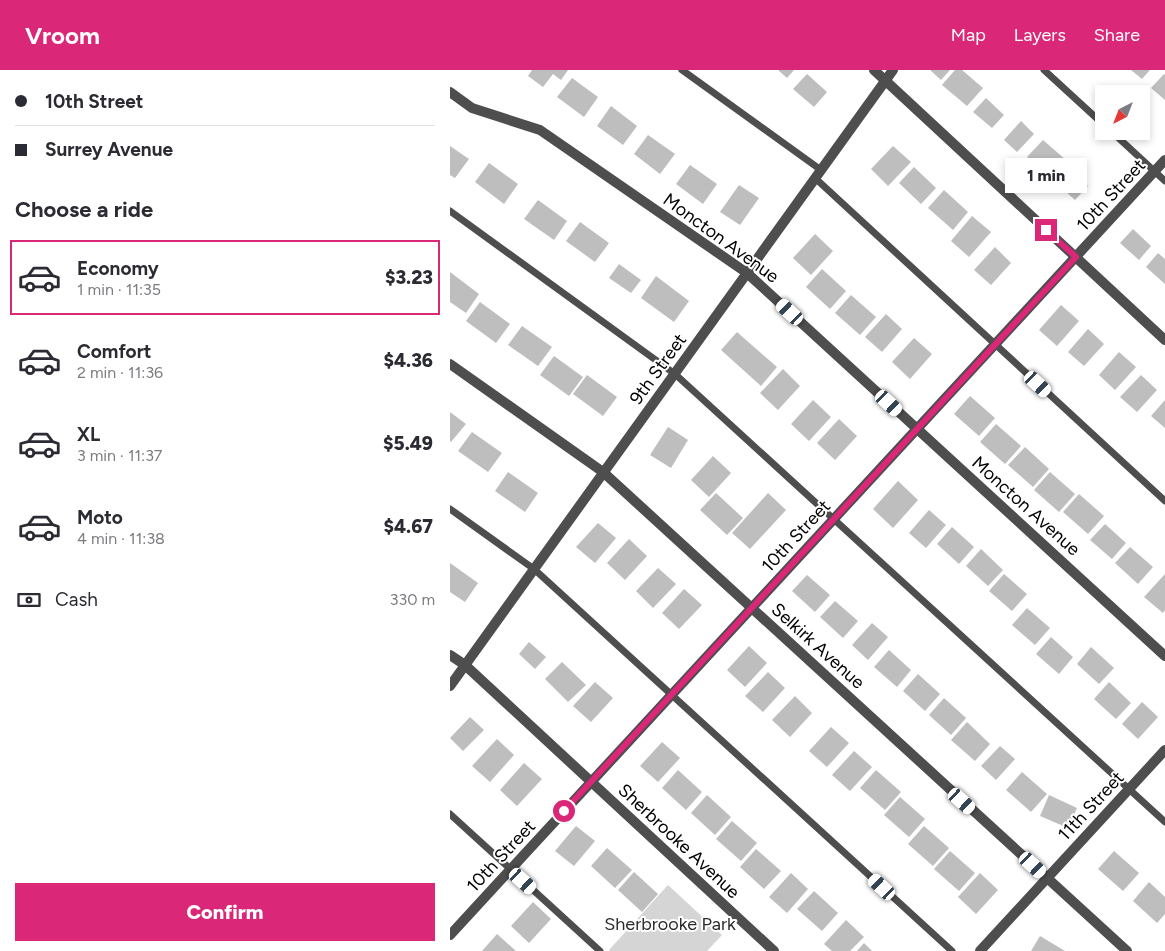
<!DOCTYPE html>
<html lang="en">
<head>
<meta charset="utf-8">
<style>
  body { margin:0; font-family:Figtree,sans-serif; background:#f7f7f7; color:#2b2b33; height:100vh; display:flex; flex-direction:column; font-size:19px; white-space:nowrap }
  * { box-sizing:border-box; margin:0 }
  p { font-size:16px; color:#7c7c81 }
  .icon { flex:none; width:28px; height:28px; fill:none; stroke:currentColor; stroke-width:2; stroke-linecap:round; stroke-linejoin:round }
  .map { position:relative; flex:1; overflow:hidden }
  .panel { display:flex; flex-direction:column; background:#fff; width:450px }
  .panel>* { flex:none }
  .banner { display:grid; align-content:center; height:110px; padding:0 15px; background:#fff }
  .needle { width:32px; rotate:222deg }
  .fabs { position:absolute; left:645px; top:15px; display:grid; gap:10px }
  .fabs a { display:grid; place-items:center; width:55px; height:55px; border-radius:0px; background:#fff; box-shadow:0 2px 8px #0003; font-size:25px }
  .end { position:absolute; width:22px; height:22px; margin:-11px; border:6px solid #db2777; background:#fff; box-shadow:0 0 0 2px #fff }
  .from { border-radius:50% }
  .bubble { position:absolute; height:35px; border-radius:0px; background:#fff; box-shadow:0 2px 8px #0003; font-size:16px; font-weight:800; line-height:35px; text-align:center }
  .car { position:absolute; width:15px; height:30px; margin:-15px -8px; border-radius:6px; box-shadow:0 0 4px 1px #0007; background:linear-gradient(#fff 24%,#345 0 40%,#fff 0 76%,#345 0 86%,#fff 0) }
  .banner b { display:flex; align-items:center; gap:18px; height:48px; font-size:19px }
  .banner b+b { border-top:1px solid #e1e1e2 }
  .banner i { width:12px; height:12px; background:#2b2b33 }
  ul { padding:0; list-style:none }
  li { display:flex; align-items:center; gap:15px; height:75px; margin:0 10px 8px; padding:0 5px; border:2px solid transparent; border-radius:0px }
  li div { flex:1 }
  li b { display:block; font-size:19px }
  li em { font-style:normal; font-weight:800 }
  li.active { border-color:#db2777 }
  li>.icon { width:45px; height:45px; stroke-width:1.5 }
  h2 { padding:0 15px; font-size:22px; line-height:60px }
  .pay { display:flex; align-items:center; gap:12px; height:55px; padding:0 15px; font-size:19px }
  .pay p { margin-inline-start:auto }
  .cta { display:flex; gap:10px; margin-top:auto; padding:10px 15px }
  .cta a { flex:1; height:58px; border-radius:0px; background:#db2777; color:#fff; font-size:20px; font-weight:800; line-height:58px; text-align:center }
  header { display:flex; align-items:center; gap:30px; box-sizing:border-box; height:70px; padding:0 25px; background:#db2777; color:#fff }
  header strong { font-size:24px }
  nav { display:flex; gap:28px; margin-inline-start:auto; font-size:18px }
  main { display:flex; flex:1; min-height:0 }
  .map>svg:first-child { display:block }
</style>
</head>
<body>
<header>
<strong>Vroom</strong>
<nav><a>Map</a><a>Layers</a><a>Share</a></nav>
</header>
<main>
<section class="panel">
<div class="banner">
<b><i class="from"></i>10th Street</b>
<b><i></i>Surrey Avenue</b>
</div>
<h2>Choose a ride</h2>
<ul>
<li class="active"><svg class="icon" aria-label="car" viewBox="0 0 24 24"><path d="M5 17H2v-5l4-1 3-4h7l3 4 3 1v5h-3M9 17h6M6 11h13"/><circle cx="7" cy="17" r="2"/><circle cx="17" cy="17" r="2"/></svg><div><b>Economy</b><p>1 min · 11:35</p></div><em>$3.23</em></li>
<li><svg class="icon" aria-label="car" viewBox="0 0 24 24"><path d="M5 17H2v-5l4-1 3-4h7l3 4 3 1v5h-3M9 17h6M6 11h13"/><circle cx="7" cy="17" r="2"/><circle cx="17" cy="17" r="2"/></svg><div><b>Comfort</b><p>2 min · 11:36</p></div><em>$4.36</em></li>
<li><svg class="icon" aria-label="car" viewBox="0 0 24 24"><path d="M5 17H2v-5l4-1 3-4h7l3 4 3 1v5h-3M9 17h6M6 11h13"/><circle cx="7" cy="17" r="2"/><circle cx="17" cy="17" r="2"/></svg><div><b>XL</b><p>3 min · 11:37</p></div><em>$5.49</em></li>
<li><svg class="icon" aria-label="car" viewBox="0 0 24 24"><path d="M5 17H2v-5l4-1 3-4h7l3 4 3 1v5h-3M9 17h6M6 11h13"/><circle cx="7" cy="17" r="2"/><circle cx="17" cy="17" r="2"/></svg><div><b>Moto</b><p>4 min · 11:38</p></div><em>$4.67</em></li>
</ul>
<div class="pay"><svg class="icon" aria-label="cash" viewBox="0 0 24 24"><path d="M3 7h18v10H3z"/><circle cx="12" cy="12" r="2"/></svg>Cash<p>330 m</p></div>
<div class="cta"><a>Confirm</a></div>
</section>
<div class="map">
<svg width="715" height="881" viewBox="0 0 715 881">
  <rect width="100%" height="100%" fill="#fff"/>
  <path fill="#d5d5d5" d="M218,815l54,50 -15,16h-97l-1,-1z"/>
  <g fill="#bebebe">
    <path d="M82,0h36l-7,10 -8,-6 -10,13 -15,-11z"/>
    <path d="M328,0h16l-7,8z"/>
    <path d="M480,0h20l-9,10z"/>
    <path d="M505,0h7l21,18 -16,18 -25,-21z"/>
    <path d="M681,0h19l-8,9z"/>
    <path d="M357,4l20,18 -13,15 -21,-18z"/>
    <path d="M714,4l1,1v25l-14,-12z"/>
    <path d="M122,8l26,19 -14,20 -27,-20z"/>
    <path d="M536,28l18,17 -12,13 -19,-16z"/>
    <path d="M161,36l26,20 -14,19 -26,-19z"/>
    <path d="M571,51l13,13 -17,18 -13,-12z"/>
    <path d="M198,65l27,19 -15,20 -26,-20z"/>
    <path d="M593,70l23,20 -15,18 -24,-21z"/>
    <path d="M0,76l19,13 -14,19 -5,-3z"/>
    <path d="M443,76l18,16 -23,24 -17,-17z"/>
    <path d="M39,93l29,21 -14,20 -29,-22z"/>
    <path d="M240,95l27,19 -14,20 -27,-20z"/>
    <path d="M464,97l22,21 -15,16 -22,-21z"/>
    <path d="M619,100l19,16 -13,14 -19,-17z"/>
    <path d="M289,115l20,13 -19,27 -20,-13z"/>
    <path d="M494,120l24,22 -15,18 -25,-22z"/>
    <path d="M88,130l29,21 -13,19 -30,-21z"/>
    <path d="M522,146l19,16 -22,25 -18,-16z"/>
    <path d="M130,152l29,21 -14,19 -29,-21z"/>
    <path d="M683,159l18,17 -12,14 -19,-17z"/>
    <path d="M365,164l18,17 -22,24 -18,-17z"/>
    <path d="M545,177l16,16 -20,22 -17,-15z"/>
    <path d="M708,183l7,6v25l-19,-17z"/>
    <path d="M169,194l22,16 -10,13 -22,-15z"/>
    <path d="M372,199l24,22 -16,18 -24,-22z"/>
    <path d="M0,202l29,22 -13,19 -16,-11z"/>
    <path d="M206,206l33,25 -15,21 -33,-24z"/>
    <path d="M401,225l25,22 -16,18 -25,-22z"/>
    <path d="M30,232l30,22 -14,19 -30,-22z"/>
    <path d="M611,235l18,16 -22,25 -18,-16z"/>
    <path d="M436,244l16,15 -20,23 -17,-15z"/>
    <path d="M72,256l30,21 -14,19 -30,-21z"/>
    <path d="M638,259l16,15 -20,22 -16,-14z"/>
    <path d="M287,262l40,35 -16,19 -40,-36z"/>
    <path d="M464,268l18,16 -22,25 -18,-17z"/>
    <path d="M669,282l17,15 -21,23 -16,-15z"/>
    <path d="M104,286l29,21 -14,19 -29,-21z"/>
    <path d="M333,299l17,17 -22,24 -18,-17z"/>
    <path d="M137,305l30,22 -14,19 -30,-22z"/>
    <path d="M691,305l16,15 -20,22 -17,-15z"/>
    <path d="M520,326l25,22 -16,18 -25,-22z"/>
    <path d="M363,330l18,17 -22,24 -18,-17z"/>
    <path d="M715,330v28l-14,-12z"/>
    <path d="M0,342l16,12 -15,18 -1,-1z"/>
    <path d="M389,349l18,17 -22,24 -18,-17z"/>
    <path d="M546,354l25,22 -16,18 -25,-22z"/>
    <path d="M218,357l20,13 -17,28 -21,-13z"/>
    <path d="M22,362l30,21 -14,19 -30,-21z"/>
    <path d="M575,377l24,22 -16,18 -25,-22z"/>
    <path d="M263,386l18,17 -22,24 -18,-17z"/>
    <path d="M58,402l30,21 -13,19 -30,-21z"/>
    <path d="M600,402l25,22 -16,18 -25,-22z"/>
    <path d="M448,411l20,19 -25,28 -20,-19z"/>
    <path d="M266,423l27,25 -16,17 -27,-25z"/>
    <path d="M318,423l18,17 -36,39 -18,-16z"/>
    <path d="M629,424l25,22 -16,18 -25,-22z"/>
    <path d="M479,440l17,15 -20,23 -17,-15z"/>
    <path d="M148,453l18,15 -21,25 -19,-16z"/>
    <path d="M655,454l21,19 -14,16 -22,-19z"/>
    <path d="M502,457l22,20 -15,17 -22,-20z"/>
    <path d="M179,469l18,17 -22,24 -18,-17z"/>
    <path d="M680,477l23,20 -15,17 -23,-21z"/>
    <path d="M531,479l22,21 -15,16 -22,-20z"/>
    <path d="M0,493l28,20 -13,19 -15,-10z"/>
    <path d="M208,498l18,16 -23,24 -17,-17z"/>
    <path d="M554,504l23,20 -15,17 -23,-20z"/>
    <path d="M715,504v36l-2,3 -19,-16z"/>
    <path d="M357,505l23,20 -15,17 -23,-21z"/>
    <path d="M234,519l18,16 -23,24 -17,-16z"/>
    <path d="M385,531l23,20 -15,17 -23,-21z"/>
    <path d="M577,538l23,20 -15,17 -23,-20z"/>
    <path d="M422,553l16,14 -20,23 -16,-15z"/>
    <path d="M601,567l22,20 -14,17 -23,-20z"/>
    <path d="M79,572l17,15 -11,12 -16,-15z"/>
    <path d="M299,576l18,17 -22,24 -18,-17z"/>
    <path d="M641,577l23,21 -15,16 -22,-20z"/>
    <path d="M439,580l22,20 -14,17 -23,-20z"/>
    <path d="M112,592l24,23 -18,17 -23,-23z"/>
    <path d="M318,602l17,16 -22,24 -18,-16z"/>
    <path d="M468,604l22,20 -15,17 -22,-20z"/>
    <path d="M145,612l18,16 -22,24 -18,-16z"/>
    <path d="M659,612l22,21 -15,16 -22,-20z"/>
    <path d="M345,626l17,17 -22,24 -18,-17z"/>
    <path d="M494,628l22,20 -15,17 -22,-20z"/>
    <path d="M692,632l16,15 -20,22 -16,-15z"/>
    <path d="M20,647l14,13 -21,21 -13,-13z"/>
    <path d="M517,652l23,22 -15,17 -24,-21z"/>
    <path d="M381,657l18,16 -22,24 -18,-16z"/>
    <path d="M47,669l17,16 -24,27 -18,-16z"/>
    <path d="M212,672l18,16 -22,24 -18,-16z"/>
    <path d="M550,676l15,13 -19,21 -15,-14z"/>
    <path d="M404,681l18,16 -22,24 -18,-16z"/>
    <path d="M74,693l18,16 -25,27 -17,-16z"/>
    <path d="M228,700l24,22 -16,18 -24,-22z"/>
    <path d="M426,700l25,22 -16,18 -25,-22z"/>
    <path d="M572,702l25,22 -16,18 -25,-22z"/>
    <path d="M257,725l24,22 -16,18 -24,-22z"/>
    <path d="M599,725l28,13 -9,20 -28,-12z"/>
    <path d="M450,727l25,22 -16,18 -25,-22z"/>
    <path d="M282,751l25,22 -16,18 -25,-22z"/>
    <path d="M126,756l19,15 -21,25 -19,-15z"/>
    <path d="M474,756l25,22 -16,18 -25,-22z"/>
    <path d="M157,778l25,22 -17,18 -24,-22z"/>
    <path d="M306,779l25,22 -17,18 -24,-22z"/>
    <path d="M500,781l25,22 -16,18 -25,-22z"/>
    <path d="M664,781l25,22 -16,18 -25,-22z"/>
    <path d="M184,802l24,22 -16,18 -24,-22z"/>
    <path d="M341,803l17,16 -21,24 -18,-16z"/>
    <path d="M530,803l18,17 -22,24 -18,-17z"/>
    <path d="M699,812l16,15v17l-8,9 -24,-22z"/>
    <path d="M364,821l24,22 -16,18 -25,-22z"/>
    <path d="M83,832l18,17 -22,24 -18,-17z"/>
    <path d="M396,850l18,17 -14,14h-18l-8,-7z"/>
    <path d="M47,864l19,17h-34z"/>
    <path d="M590,866l25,15h-34z"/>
    <path d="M414,873l8,8h-15z"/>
  </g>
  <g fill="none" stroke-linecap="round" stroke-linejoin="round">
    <g stroke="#4e4e4e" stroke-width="7">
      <path d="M232,0l139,100"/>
      <path d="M594,0l60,55"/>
      <path d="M661,61l54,50"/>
      <path d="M365,108l350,323"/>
      <path d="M0,141l225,163 490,448"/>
      <path d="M0,439l84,60 418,382"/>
      <path d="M0,744l150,137"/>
    </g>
    <g stroke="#4e4e4e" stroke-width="10">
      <path d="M424,0l291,270"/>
      <path d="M0,22l22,16 68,22 207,143 418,383"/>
      <path d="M0,294l153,108 524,479"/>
      <path d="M0,585l15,10 309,286"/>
      <path d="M0,616l443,-616"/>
      <path d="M0,865l715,-775"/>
      <path d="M530,881l185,-201"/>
    </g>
  </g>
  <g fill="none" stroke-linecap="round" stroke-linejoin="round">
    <path stroke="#db2777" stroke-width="6" d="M114,741l512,-554 -30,-27"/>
  </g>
  <g text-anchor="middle" stroke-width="4" stroke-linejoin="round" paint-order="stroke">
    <g font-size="18" fill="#000" stroke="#fff">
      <text transform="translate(661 125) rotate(-47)" y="6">10th Street</text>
      <text transform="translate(271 168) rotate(36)" y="6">Moncton Avenue</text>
      <text transform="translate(208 299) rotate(-54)" y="6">9th Street</text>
      <text transform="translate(576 436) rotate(42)" y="6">Moncton Avenue</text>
      <text transform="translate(346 466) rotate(-47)" y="6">10th Street</text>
      <text transform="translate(368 576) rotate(42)" y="6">Selkirk Avenue</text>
      <text transform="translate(641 736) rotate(-47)" y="6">11th Street</text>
      <text transform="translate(229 771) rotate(43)" y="6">Sherbrooke Avenue</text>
      <text transform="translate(51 786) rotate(-47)" y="6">10th Street</text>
    </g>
    <g font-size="18" fill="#2c2c2c" stroke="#fff">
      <text x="220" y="860">Sherbrooke Park</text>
    </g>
  </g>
</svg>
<div class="fabs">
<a><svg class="needle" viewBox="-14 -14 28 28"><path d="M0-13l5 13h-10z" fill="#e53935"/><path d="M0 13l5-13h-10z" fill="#7c7c81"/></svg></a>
</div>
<i class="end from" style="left:114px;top:741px"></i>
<i class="end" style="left:596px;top:160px"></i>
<div class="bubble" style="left:555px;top:88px;width:82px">1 min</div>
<i class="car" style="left:340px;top:242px;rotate:313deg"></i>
<i class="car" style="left:588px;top:314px;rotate:133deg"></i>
<i class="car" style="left:439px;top:333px;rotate:133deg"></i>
<i class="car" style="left:512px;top:731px;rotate:132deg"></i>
<i class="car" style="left:583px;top:795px;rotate:133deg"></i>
<i class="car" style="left:73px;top:811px;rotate:132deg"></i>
<i class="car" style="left:432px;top:817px;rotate:313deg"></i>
</div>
</main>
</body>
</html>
